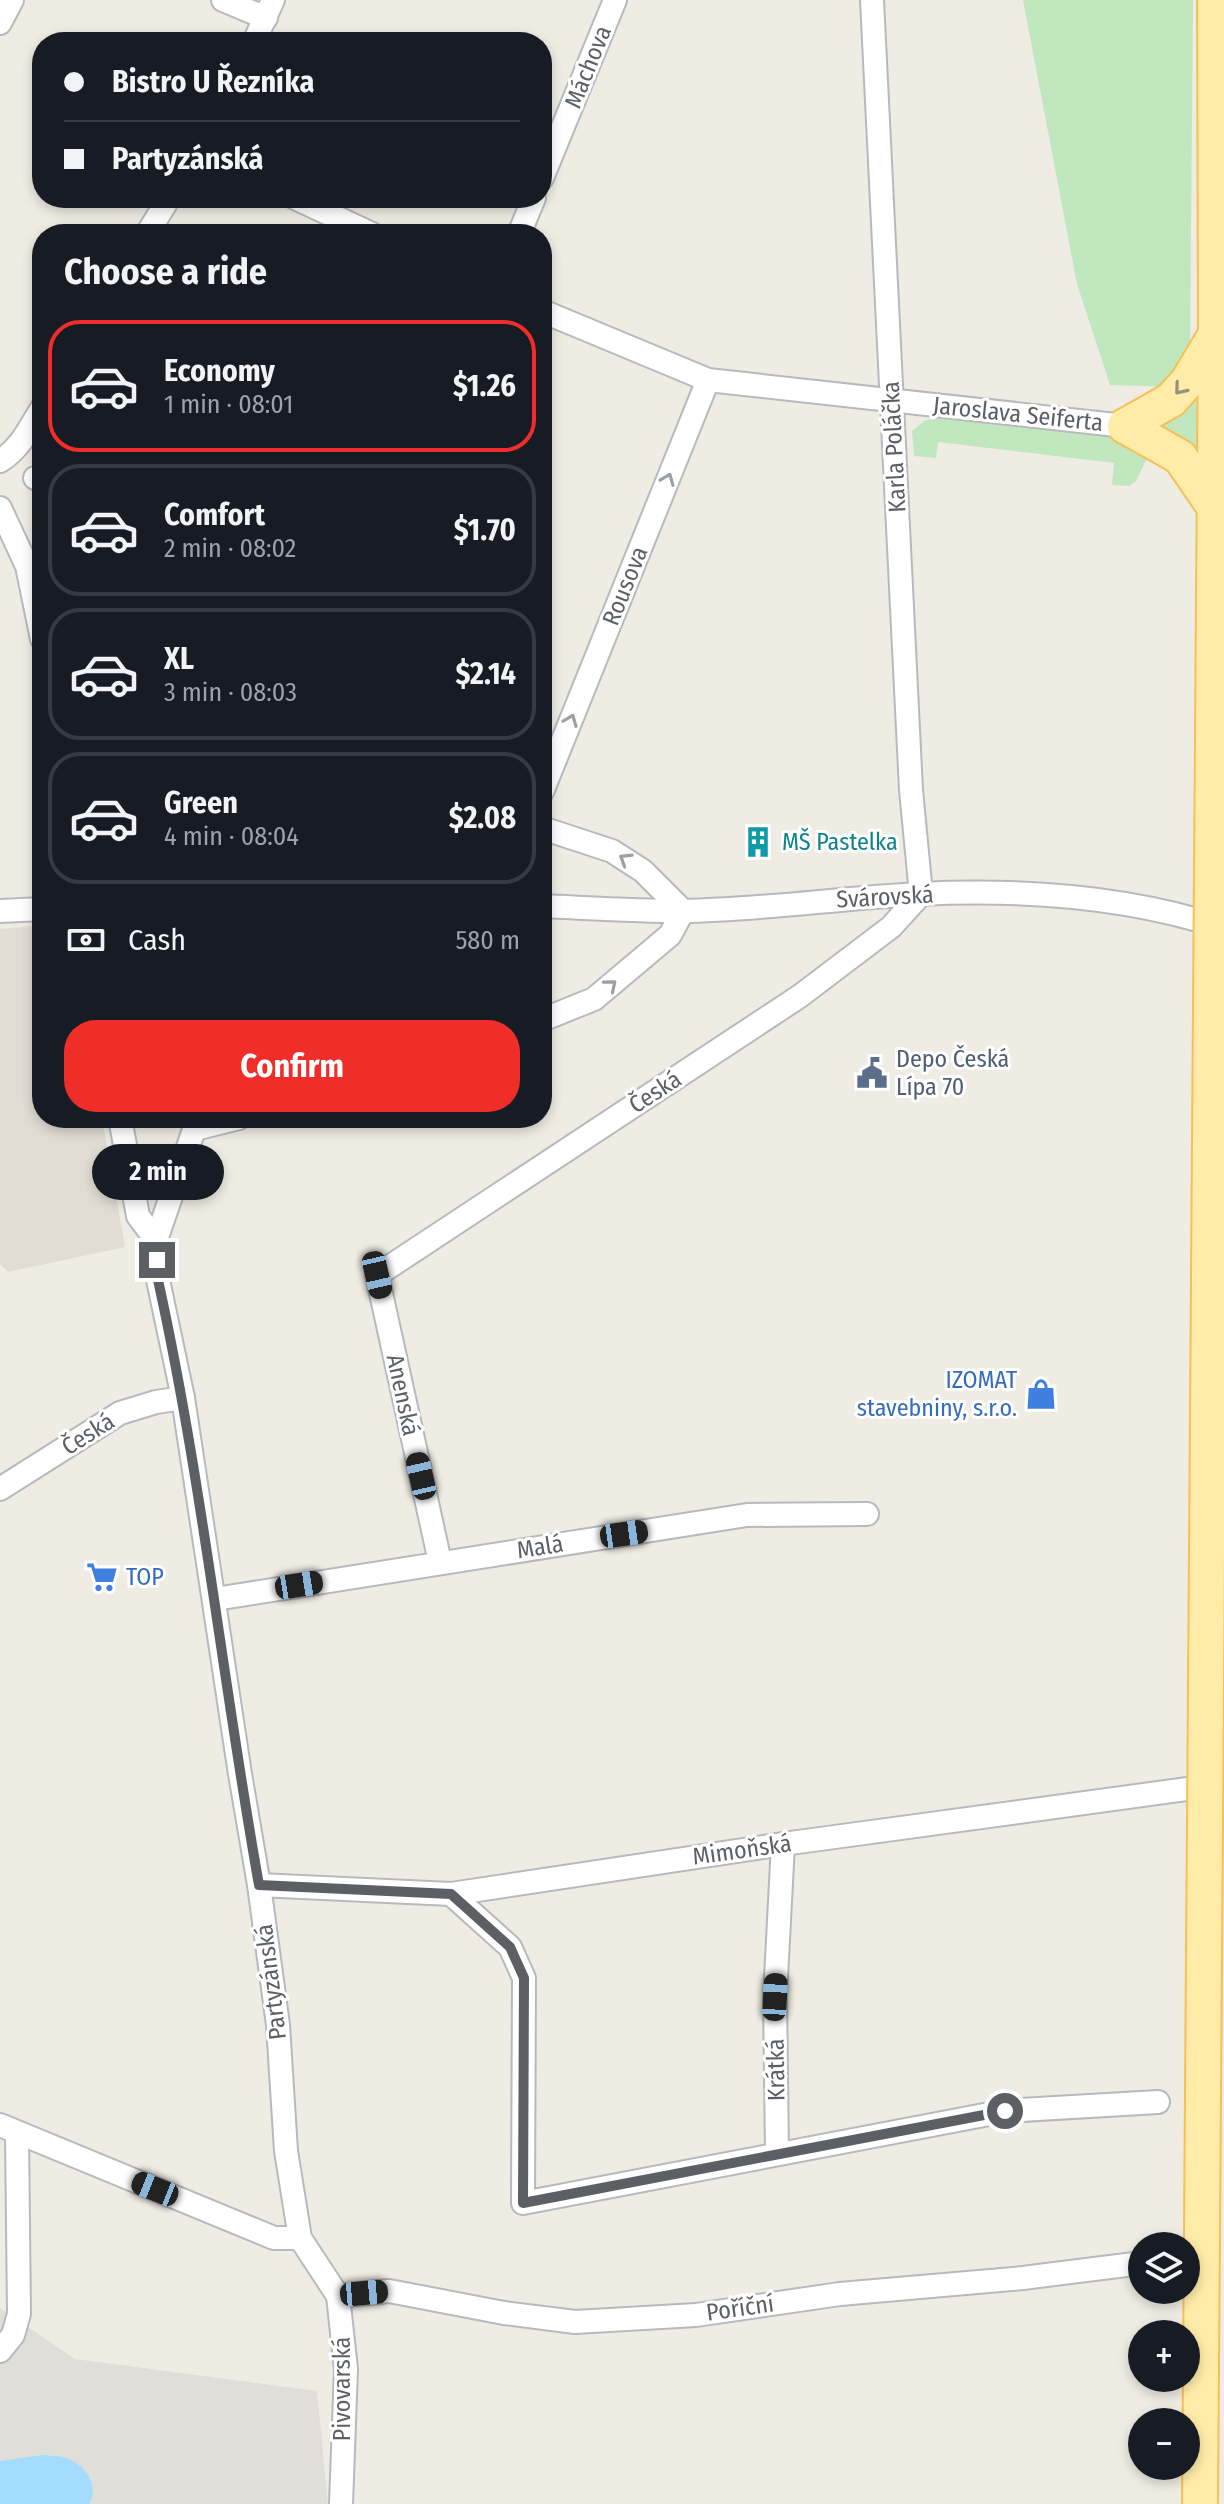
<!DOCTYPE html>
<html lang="en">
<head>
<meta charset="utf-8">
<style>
  body { margin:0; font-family:"Fira Sans Condensed",sans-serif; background:#20242c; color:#f1f3f6; height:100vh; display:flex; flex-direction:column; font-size:30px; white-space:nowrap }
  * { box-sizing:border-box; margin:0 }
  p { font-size:26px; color:#9ea1a6 }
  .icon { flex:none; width:44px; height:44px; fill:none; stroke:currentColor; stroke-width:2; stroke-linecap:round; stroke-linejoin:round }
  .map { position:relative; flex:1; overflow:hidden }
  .panel { position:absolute; left:32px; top:224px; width:520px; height:904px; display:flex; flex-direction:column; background:#171b24; border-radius:32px; box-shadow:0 4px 12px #0003 }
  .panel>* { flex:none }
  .guide { position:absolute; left:32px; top:32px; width:520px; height:176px; border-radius:32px; box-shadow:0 4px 12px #0003; display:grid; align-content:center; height:176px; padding:0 32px; background:#171b24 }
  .buttons { position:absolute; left:1128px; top:2232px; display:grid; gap:16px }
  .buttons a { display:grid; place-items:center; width:72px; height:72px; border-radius:50%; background:#171b24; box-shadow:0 4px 12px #0003; font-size:40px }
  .end { position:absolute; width:36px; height:36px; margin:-18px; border:10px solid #5c6065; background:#fff; box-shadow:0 0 0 4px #fff }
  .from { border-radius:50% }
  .bubble { position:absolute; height:56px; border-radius:28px; background:#171b24; box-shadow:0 4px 12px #0003; font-size:26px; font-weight:700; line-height:56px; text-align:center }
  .car { position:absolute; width:24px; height:48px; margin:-24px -12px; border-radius:10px; box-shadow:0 0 6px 2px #0007; background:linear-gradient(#222 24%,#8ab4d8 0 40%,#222 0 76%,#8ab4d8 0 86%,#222 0) }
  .guide b { display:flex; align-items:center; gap:28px; height:76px; font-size:30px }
  .guide b+b { border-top:2px solid #363941 }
  .guide i { width:20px; height:20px; background:#f1f3f6 }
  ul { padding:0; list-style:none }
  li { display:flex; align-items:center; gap:24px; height:132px; margin:0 16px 12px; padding:0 16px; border:4px solid #363941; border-radius:32px }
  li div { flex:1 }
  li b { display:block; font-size:30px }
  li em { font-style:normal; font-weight:700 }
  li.active { border-color:#ef2e2a }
  li>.icon { width:72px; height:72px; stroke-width:1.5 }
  h2 { padding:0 32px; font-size:36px; line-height:96px }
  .pay { display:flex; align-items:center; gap:20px; height:88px; padding:0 32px; font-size:30px }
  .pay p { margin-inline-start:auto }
  .action { display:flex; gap:16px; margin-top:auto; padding:16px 32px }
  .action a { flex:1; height:92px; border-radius:32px; background:#ef2e2a; color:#fff; font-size:32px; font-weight:700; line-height:92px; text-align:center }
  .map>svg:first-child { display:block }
</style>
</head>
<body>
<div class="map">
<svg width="1224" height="2504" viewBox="0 0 1224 2504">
  <rect width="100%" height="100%" fill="#efece4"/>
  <path fill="#e0ded8" d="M0,2308l75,51 242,32 11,113h-328z"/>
  <path fill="#e1ddd5" d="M42,925v193h60l23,129 -117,25 -8,-8v-335z"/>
  <g fill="#c1e7bf">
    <path d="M1023,0h170l-3,348 -6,39 -74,-2 -33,-101z"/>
    <path d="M1201,381v80l-49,-30z"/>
    <path d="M936,417l172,19 44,12 -16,33 -7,5 -17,-1 2,-22 -176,-21 -2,16 -22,-2 -2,-25 12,-10z"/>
  </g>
  <path fill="#a3dcff" d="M43,2455c6,1 14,1 20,2 20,5 38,28 26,47h-89v-43z"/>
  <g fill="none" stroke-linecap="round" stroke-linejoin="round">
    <defs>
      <g id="street">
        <path d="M223,0l43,18"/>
        <path d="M872,0l39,790 10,104"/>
        <path d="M0,23l12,-23"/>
        <path d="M254,42l19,-42"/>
        <path d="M542,178l73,-178"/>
        <path d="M295,198l77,36"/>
        <path d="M147,234l22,-36"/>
        <path d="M519,234l15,-36"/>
        <path d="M542,311l166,69 417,46"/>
        <path d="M0,461c20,-12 30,-34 42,-53"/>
        <path d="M35,478l7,3"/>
        <path d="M0,508l27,58 15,73"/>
        <path d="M542,792l166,-412"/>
        <path d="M542,828l70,23 31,20 40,40"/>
        <path d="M542,906c47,2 94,5 140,5 79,-1 158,-13 237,-17 101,-5 206,2 302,33"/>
        <path d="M0,911l42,-2"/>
        <path d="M542,1020l52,-21 76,-64 13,-24"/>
        <path d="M120,1118l18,98 18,24 2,40 25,118 57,376 19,111 19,140 8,126 14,87 38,58 8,73 -5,135"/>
        <path d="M195,1129l44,-11"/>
        <path d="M156,1240l42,-122"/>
        <path d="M0,1489l120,-76 36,-11 27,-4"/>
        <path d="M440,1562l-63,-287 423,-279 91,-69 30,-33"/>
        <path d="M215,1599l532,-84 120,-1"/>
        <path d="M259,1885l192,9 332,-50 441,-60"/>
        <path d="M451,1894l59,53 14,31 -1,225 482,-92 153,-9"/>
        <path d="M0,2125l274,113h26"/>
        <path d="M777,2153l-2,-156 8,-153"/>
        <path d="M338,2296l51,-5 115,22 71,9 121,-7 144,-21 183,-16 119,-15"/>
        <path d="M0,2351l13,-16 6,-21 -2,-181"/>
      </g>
      <g id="primary">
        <path d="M1125,426l46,-26 17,-19 28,-47"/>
        <path d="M1125,426l55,31 35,51"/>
        <path d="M1213,735l3,-402 -1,-333"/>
      </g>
    </defs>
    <use href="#street" stroke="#b6babe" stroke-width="26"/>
    <use href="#primary" stroke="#f6c056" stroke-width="38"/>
    <use href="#street" stroke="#fff" stroke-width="22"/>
    <use href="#primary" stroke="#ffeca8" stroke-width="34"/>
    <defs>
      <path id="primary-bridge" d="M1200,2504l13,-1769"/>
    </defs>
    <use href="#primary-bridge" stroke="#f6c056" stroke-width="38" stroke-linecap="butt"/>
    <use href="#primary-bridge" stroke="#ffeca8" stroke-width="34"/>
  </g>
  <defs><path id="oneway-chevron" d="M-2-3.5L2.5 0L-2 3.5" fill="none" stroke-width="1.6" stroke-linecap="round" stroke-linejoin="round" transform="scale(2)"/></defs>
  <use stroke="#95917c" href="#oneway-chevron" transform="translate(1180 389) rotate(130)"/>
  <g stroke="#9da0a3">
    <use href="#oneway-chevron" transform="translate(668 479) rotate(-68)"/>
    <use href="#oneway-chevron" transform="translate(571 720) rotate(-68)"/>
    <use href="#oneway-chevron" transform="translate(625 859) rotate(-148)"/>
    <use href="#oneway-chevron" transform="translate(611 985) rotate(-40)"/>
  </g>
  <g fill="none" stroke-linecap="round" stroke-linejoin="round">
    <path stroke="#5c6065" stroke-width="10" d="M157,1260l1,20c44,200 65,404 101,605l192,9 59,53 14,31 -1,225 482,-92"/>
  </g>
  <defs>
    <symbol id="building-bare" viewBox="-9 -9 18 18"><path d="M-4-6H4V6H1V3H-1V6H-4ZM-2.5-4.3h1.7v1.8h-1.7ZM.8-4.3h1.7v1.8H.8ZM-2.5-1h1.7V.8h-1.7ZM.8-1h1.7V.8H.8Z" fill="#0f9aa8" stroke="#fff" stroke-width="2.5" paint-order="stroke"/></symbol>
    <symbol id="civic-bare" viewBox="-9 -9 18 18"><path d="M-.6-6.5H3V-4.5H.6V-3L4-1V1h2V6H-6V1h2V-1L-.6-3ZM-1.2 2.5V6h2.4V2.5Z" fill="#5c6f8a" stroke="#fff" stroke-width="2.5" paint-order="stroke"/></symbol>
    <symbol id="shop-bare" viewBox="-9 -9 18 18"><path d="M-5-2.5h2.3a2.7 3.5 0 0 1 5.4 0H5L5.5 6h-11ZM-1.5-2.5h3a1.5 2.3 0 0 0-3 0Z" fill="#3f7fe0" stroke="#fff" stroke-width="2.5" paint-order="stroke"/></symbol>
    <symbol id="supermarket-bare" viewBox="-9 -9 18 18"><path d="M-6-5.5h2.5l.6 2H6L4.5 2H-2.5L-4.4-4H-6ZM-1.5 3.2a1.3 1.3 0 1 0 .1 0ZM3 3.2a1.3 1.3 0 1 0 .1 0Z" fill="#3f7fe0" stroke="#fff" stroke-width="2.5" paint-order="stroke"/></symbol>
  </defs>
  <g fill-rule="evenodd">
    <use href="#building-bare" x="736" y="820" width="44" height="44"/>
    <use href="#civic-bare" x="850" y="1051" width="44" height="44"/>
    <use href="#shop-bare" x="1019" y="1372" width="44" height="44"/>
    <use href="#supermarket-bare" x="80" y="1555" width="44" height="44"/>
  </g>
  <g text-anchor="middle" stroke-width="6" stroke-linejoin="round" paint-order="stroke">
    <g font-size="24" fill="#5c6065" stroke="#fff">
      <text transform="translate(588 67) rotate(-68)" y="8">Máchova</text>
      <text transform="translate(1018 414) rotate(6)" y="8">Jaroslava Seiferta</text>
      <text transform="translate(894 447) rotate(-93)" y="8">Karla Poláčka</text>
      <text transform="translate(625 586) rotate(-68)" y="8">Rousova</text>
      <text transform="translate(885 897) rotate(-3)" y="8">Svárovská</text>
      <text transform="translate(655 1092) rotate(-33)" y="8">Česká</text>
      <text transform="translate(403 1395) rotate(78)" y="8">Anenská</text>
      <text transform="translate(88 1434) rotate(-32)" y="8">Česká</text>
      <text transform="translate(540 1547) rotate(-9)" y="8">Malá</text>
      <text transform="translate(742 1850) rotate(-8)" y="8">Mimoňská</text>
      <text transform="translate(271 1982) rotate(-97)" y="8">Partyzánská</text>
      <text transform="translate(776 2070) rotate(-91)" y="8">Krátká</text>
      <text transform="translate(740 2308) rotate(-8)" y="8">Poříční</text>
      <text transform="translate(342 2389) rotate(-90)" y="8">Pivovarská</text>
    </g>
    <g font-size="24" fill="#0d838f" stroke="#fff" text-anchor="start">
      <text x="782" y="850">MŠ Pastelka</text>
    </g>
    <g font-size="24" fill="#4e5e75" stroke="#fff" text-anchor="start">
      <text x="896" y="1067">Depo Česká<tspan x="896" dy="28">Lípa 70</tspan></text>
    </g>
    <g font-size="24" fill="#366cbe" stroke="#fff" text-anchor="end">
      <text x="1017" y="1388">IZOMAT<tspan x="1017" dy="28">stavebniny, s.r.o.</tspan></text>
      <text x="126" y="1585" text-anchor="start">TOP</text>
    </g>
  </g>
</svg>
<div class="buttons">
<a><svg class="icon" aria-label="layers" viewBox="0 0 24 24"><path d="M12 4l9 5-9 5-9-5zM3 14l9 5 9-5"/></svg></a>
<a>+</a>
<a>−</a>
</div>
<i class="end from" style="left:1005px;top:2111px"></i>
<i class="end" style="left:157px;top:1260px"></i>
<div class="bubble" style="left:92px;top:1144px;width:132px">2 min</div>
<i class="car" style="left:377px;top:1275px;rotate:167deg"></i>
<i class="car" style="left:421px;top:1476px;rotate:347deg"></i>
<i class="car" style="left:624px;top:1534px;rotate:82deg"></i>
<i class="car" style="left:299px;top:1585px;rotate:81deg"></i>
<i class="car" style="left:775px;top:1997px;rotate:3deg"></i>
<i class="car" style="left:155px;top:2189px;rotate:292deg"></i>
<i class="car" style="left:364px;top:2293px;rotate:85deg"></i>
<div class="guide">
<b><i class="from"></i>Bistro U Řezníka</b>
<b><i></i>Partyzánská</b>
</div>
<section class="panel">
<h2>Choose a ride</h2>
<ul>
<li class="active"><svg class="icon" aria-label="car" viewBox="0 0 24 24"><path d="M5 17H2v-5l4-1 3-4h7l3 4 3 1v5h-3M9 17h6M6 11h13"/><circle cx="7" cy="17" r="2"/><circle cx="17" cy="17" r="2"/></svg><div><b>Economy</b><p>1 min · 08:01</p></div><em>$1.26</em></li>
<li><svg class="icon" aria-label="car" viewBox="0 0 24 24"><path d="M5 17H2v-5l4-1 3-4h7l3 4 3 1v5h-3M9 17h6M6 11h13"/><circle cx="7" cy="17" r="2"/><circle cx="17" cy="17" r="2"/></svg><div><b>Comfort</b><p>2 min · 08:02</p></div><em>$1.70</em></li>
<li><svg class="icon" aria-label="car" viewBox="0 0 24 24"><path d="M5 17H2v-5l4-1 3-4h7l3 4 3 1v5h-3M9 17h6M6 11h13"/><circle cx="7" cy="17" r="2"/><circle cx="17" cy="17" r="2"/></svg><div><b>XL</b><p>3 min · 08:03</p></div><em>$2.14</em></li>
<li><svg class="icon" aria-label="car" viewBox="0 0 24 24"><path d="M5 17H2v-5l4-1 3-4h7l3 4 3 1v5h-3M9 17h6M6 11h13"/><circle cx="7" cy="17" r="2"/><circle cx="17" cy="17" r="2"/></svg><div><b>Green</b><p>4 min · 08:04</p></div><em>$2.08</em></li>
</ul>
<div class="pay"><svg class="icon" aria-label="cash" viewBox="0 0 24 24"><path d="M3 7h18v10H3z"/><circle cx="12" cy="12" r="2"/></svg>Cash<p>580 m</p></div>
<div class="action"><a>Confirm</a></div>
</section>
</div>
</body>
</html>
